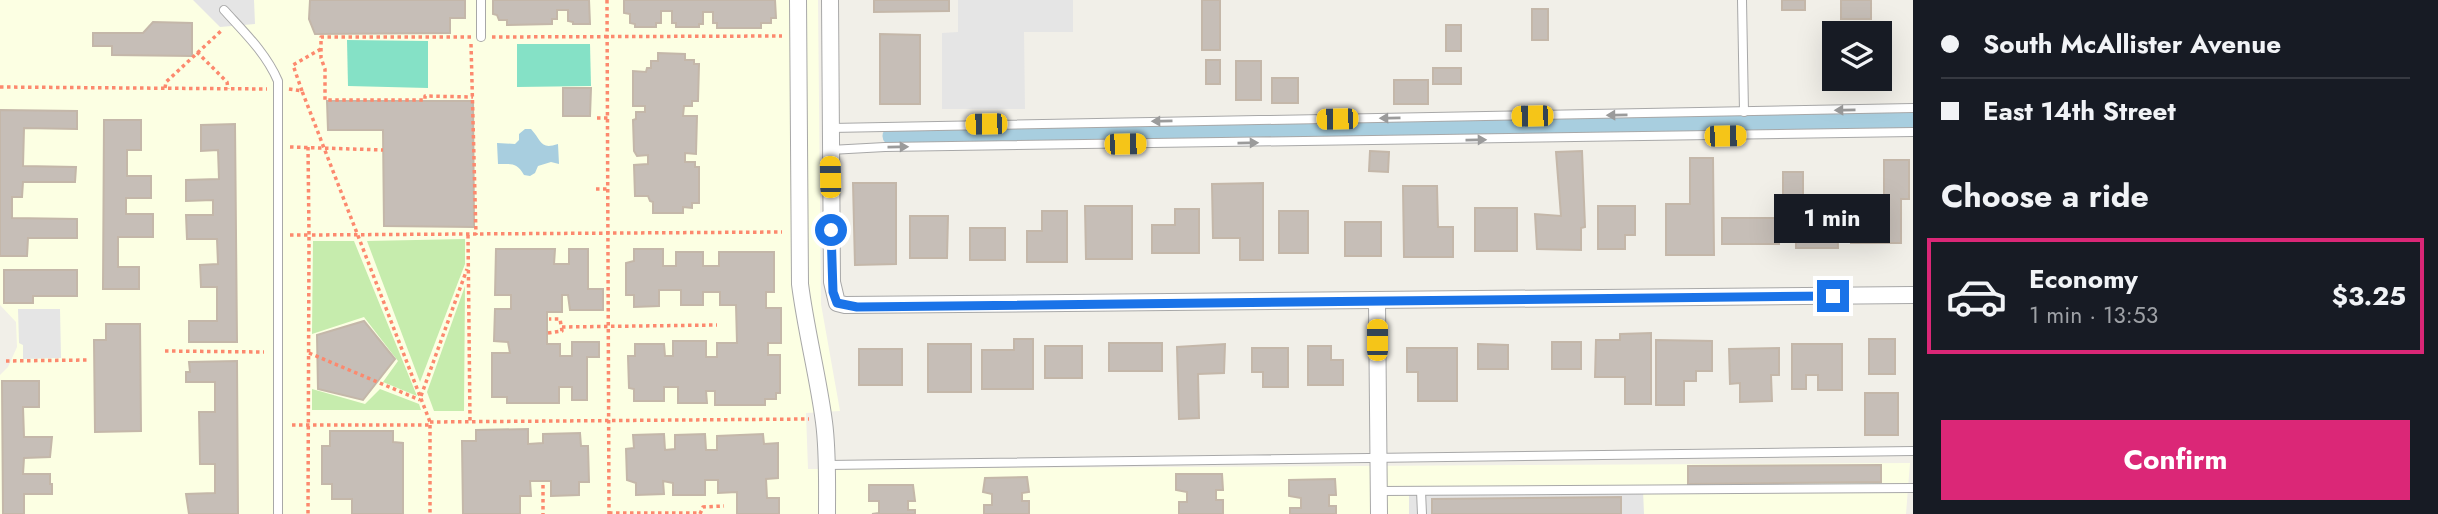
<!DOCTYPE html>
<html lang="en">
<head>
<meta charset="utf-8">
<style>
  body { margin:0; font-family:Jost,sans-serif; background:#20242c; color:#f1f3f6; height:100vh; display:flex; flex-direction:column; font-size:26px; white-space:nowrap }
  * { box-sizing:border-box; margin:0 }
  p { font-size:23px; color:#9ea1a6 }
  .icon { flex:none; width:38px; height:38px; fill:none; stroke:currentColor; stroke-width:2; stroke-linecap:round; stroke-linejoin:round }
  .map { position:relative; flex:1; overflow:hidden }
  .details { display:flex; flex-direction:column; background:#171b24; width:525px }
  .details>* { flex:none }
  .banner { display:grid; align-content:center; height:154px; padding:0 28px; background:#171b24 }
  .controls { position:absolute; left:1822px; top:21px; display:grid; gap:14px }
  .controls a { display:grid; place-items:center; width:70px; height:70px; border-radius:0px; background:#171b24; box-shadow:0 7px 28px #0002; font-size:35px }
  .end { position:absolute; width:32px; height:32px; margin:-16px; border:9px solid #1a73e8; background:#fff; box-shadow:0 0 0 4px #fff }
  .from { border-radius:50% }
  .bubble { position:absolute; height:49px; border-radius:0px; background:#171b24; box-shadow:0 7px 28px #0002; font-size:23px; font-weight:700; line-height:49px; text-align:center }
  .car { position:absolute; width:21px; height:42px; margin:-21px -10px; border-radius:9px; box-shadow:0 0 5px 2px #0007; background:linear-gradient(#f5c518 24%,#345 0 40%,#f5c518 0 76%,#345 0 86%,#f5c518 0) }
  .banner b { display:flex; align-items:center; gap:24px; height:66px; font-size:26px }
  .banner b+b { border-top:2px solid #363941 }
  .banner i { width:18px; height:18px; background:#f1f3f6 }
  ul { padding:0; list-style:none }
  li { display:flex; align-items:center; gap:21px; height:116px; margin:0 14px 10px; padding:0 14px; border:4px solid transparent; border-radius:0px }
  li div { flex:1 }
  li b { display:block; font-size:26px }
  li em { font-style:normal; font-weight:700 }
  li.active { border-color:#db2777 }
  li>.icon { width:63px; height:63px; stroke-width:1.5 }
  h2 { padding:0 28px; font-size:32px; line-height:84px }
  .primary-button { display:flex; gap:14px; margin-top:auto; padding:14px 28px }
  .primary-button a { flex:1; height:80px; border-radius:0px; background:#db2777; color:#fff; font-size:28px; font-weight:700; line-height:80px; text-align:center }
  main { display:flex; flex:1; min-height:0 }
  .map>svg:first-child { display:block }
</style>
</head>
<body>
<main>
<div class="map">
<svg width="1913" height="514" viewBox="0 0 1913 514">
  <rect width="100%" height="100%" fill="#f1efe8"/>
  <path fill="#fcffe3" d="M0,0h818l3,304 19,107 -34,2 2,56 1102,-6 -4,51h-1906v-139l8,-8 9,-20 -1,-25 -16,-17z"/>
  <g fill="#c6ecad">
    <path d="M465,239v25l-45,118 -53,-141z"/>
    <path d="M313,241h41l63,155 -34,-14 15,-21 -34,-44 -52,17z"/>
    <path d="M465,286l-1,125h-30l-7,-19z"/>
    <path d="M312,389l53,15 15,-15 39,15 2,6h-109z"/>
  </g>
  <g fill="#85e1c6">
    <path d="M347,40l81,1v47l-80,-2z"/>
    <path d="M517,44h73l1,42 -74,1z"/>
  </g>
  <g fill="#e5e5e5">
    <path d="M193,0h61l1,24 -35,3z"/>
    <path d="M958,0h115v32h-49l1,77h-83v-76l16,-1z"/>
    <path d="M18,309h42l1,49 -38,1v-14l-4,-2z"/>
    <path d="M1409,488l234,2 1,24h-235z"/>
  </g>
  <path fill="#a8cedf" d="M525,129h6c11,12 9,21 27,15l1,20 -8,-2 -13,4 -3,7 -5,3 -6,-1c-7,-13 -13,-11 -26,-11l-1,-21 18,1 4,-4v-6z"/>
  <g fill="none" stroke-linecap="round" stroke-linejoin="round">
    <path stroke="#a8cedf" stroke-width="19" d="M892,136l1021,-14"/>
  </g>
  <g fill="#c6beb7" stroke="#c4b7a9" stroke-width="2">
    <path d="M310,0h155v18h-15v15l-135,1 -6,-15z"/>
    <path d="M493,0h96l1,24h-17v-2l-5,-1v-11h-11v9h-5v5l-45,1v-5h-8l-2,-5 -4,-1z"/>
    <path d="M624,0h151l1,18h-5v5h-10v5h-44v-5h-4v-11h-10v12h-4v3h-23v-4h-4v-12h-11v12h-5v4h-21v-3l-5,-1v-9l-6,-1z"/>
    <path d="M874,0h75v11l-75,1z"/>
    <rect x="1202" y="0" width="18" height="50"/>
    <rect x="1782" y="0" width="23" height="10"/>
    <rect x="1841" y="0" width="30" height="19"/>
    <rect x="1532" y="9" width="16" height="31"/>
    <path d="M153,22l39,1v33l-80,-1v-9h-19v-13h50z"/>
    <rect x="1446" y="25" width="15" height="26"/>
    <path d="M880,34l40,1v69h-40z"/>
    <path d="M658,53l27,1v6h9v4h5l-1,37h-6v5h-8l-1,10h14l-1,38 -11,-1v9h10v5h4v36h-7v5l-9,-1v6h-30v-11l-3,-1 -2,-5h-13l-1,-31 14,-1v-9l-11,1 -3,-5 -1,-31 3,-1v-7h9v-6h-12v-35l13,1 1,-4h4v-7h7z"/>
    <rect x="1206" y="60" width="14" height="24"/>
    <rect x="1236" y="61" width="25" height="39"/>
    <rect x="1433" y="68" width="28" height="16"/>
    <rect x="1272" y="78" width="26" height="25"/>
    <rect x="1843" y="79" width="28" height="4"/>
    <rect x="1394" y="80" width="34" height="24"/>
    <path d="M563,88h28l-1,28h-27z"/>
    <path d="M327,101h146l1,126 -90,-1 -1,-96h-55z"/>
    <path d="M0,110l77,1v18l-53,-1 -1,38 53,1 -1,15h-52l-1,15h-10v21l65,1v19h-49l-1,18h-27z"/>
    <path d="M104,120h37v30h-14v26h24v22h-25v16h27v23h-35v30h21v22h-36z"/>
    <path d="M235,124l2,218h-48v-21h28v-34h-16l-1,-22 18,-1 -1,-25h-30l-1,-24h27v-15l-27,1v-21l33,-1 -1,-29 -17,1v-26z"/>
    <path d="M1370,151l19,1 -1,20 -19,-1z"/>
    <path d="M1582,151l3,76 -4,1v22l-44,-1 -2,-35 26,2 -5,-64z"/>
    <path d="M1690,158h23l1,97h-48v-51h24z"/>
    <path d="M1884,160h25v39h-8v44h-50l-1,-47h16v11h18z"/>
    <path d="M1783,172h20v32h34l1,44h-42v-36h-13z"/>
    <path d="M853,183h43v81l-41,1z"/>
    <path d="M1263,183v77h-23v-22h-27l-1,-54z"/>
    <path d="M1403,186h34l1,41h15v30h-49z"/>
    <path d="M1085,206h47v53h-46z"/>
    <path d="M1598,206h37v29h-10v14h-27z"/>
    <rect x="1475" y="208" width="42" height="43"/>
    <path d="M1175,209h24v44h-47v-28h23z"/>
    <path d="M1042,211h25v51h-40v-31h15z"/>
    <rect x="1279" y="211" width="29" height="42"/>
    <path d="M910,216h38l-1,42h-37z"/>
    <rect x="1722" y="218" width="57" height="26"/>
    <rect x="1345" y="222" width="36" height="34"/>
    <rect x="970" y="228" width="35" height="32"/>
    <path d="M496,249h59l-1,15h15v-15h19v40h15v21h-33l-2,-15h-6v17h-15v32h13v12h12v-14h27v15h-12v43h-15v-13h-13v16h-52v-6h-15v-44h18l-2,-11 -14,-1 1,-32h16v-14h-16z"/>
    <path d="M634,249h29v17h13v-14h27v14h16v-14h55v40h-8v16h15v35h-13v12h12v38h-4v6h-11v6h-50v-14h-9l1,12h-29v-16h-14v14h-30v-12l-5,-1 -1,-32h7v-12h29l1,12h8v-15h33v16h11v-14h20l-1,-38h-16v-13h-17v13h-22v-15h-22v16l-25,1v-12h-8v-32l8,-2z"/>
    <path d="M4,270h73v26h-44v7h-29z"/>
    <path d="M364,321l31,38 -32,41 -45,-11 -1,-54z"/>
    <path d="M106,324h34l1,107 -46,1 -1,-92h12z"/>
    <path d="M1651,333v71h-26v-27h-30l1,-37h24v-6z"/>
    <path d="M1014,339h19v50h-51v-39h32z"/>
    <rect x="1869" y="339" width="26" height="35"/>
    <path d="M1656,340l56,1v30h-16v10h-12v24h-28z"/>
    <rect x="1552" y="342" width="29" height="27"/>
    <rect x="1109" y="343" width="53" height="28"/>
    <rect x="928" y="344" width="43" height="48"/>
    <path d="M1225,344l-1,29 -26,1 1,44 -20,1 -2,-72z"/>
    <path d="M1478,344l30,1v24h-30z"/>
    <path d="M1792,344h50v46h-24v-15h-12v14h-14z"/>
    <rect x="1045" y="346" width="37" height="32"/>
    <path d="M1308,346h23v14h12v25h-35z"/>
    <path d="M1252,348h36v39h-25v-15h-11z"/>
    <path d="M1407,348h50v53h-39v-29h-11z"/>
    <path d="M1779,348v27h-8l1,26 -32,1v-19l-10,1 -1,-35z"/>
    <rect x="859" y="349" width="43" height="36"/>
    <path d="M237,361l1,153h-49l-3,-20 29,-1v-29h-15l-1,-52h16v-30h-29v-10h4l-1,-10z"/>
    <path d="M2,381h37v26h-16l1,30h28l-2,20 -26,1 -1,16h27v10h2v10h-28v20h-21z"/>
    <rect x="1865" y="393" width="33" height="42"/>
    <path d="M528,429v15l15,-1v-9l37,-1 1,13h7l1,36h-10v13l-28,1v-15h-21l1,15h-11v18h-57l-1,-73h14v-11z"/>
    <path d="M330,431h63v11l10,1v71h-51v-15h-20v-15h-10v-38h8z"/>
    <path d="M664,434l1,16 10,-1v-14l30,-1 1,16h11v-14l46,-2 1,10 14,-1v35l-12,1 1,19h12v16h-42v-22l-19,1v-13h-13v15h-32v-12l-10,-2 1,13 -28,1v-12l-9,-3 -1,-31 8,-1 -1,-13z"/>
    <path d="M1881,465v17l-193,2v-18z"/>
    <path d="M1176,474h46l1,16h-7v10h7v14h-44v-12h8v-10l-11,-2z"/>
    <path d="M1027,477l2,15 -7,1v8h7v13h-45v-9h8v-11l-9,-2 2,-14z"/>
    <path d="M1335,479l1,16h-7v11h7v8h-46v-6h11v-10l-12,-2v-16z"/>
    <path d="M869,485h44l2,16h-7v9h7v4h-43l7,-1v-12h-10z"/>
    <path d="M1621,497v17h-189v-15z"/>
  </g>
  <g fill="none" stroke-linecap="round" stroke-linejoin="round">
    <defs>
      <g id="lane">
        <path d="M481,0v37"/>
        <path d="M1742,0l2,112"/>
        <path d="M224,10c20,22 42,43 54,71v433"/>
        <path d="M831,128l1082,-20"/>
        <path d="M830,150l55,-3 1028,-15"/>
        <path d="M827,465l1086,-14"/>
        <path d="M1379,491l534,-3"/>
        <path d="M1421,491l1,23"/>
      </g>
      <g id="street">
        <path d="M798,0l2,284c6,47 18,92 24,138 4,30 3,62 3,92"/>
        <path d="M830,0l2,282 5,21 8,2 1068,-10"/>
        <path d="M1377,302l2,212"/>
      </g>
    </defs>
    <use href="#lane" stroke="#a8a8a8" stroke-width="10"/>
    <use href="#street" stroke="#a8a8a8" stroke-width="18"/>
    <g stroke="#fc896e" stroke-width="3.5" stroke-dasharray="3.5 3.5" stroke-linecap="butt">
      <path d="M607,0l2,514"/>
      <path d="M471,37h-150v21l4,11v31h100v-4l48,1"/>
      <path d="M492,37l290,-1"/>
      <path d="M471,44l5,191"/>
      <path d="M197,52l30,30 1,7"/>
      <path d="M0,87l267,2"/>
      <path d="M165,88l1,-6 55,-51"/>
      <path d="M289,89l13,2 128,331v92"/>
      <path d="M302,91l-9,-26 28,-16"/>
      <path d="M597,118h11"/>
      <path d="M290,147l93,3"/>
      <path d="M308,147l1,88 473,-3"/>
      <path d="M596,189h12"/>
      <path d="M290,235h19l-1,279"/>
      <path d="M468,235l2,186"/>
      <path d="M562,327l155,-2"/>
      <path d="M548,333l14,-2 -2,-12h-11"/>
      <path d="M165,351l99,1"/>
      <path d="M309,353l111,47"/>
      <path d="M6,361l82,-1"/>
      <path d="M421,396l46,-127"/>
      <path d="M430,422l379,-3"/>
      <path d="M292,425h138"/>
      <path d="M543,485v29"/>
      <path d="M609,513h91"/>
      <path d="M700,514l3,-7 21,-1"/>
    </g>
    <use href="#lane" stroke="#fff" stroke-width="8"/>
    <use href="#street" stroke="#fff" stroke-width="16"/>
  </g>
  <defs><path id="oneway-solid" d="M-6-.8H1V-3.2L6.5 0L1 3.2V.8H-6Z" transform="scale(1.75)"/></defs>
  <g fill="#9b9b9b">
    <use href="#oneway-solid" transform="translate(1845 110) rotate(179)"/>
    <use href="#oneway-solid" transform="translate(1617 115) rotate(179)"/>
    <use href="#oneway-solid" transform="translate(1390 118) rotate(179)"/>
    <use href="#oneway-solid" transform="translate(1162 121) rotate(179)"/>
    <use href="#oneway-solid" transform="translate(1476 140) rotate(-1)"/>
    <use href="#oneway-solid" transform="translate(1248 143) rotate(-1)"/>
    <use href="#oneway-solid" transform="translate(898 147) rotate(-1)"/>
  </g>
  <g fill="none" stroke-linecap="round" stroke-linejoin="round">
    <path stroke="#1a73e8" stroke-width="9" d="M831,230l2,62 4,11 20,4 976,-11"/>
  </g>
</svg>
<div class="controls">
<a><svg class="icon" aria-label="layers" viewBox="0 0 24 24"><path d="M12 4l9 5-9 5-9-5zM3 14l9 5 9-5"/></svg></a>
</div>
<i class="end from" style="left:831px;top:230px"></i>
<i class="end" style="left:1833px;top:296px"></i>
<div class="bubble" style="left:1774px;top:194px;width:116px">1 min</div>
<i class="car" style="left:1532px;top:116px;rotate:269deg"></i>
<i class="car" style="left:1337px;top:119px;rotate:269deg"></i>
<i class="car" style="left:986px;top:124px;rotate:269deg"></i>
<i class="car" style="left:1725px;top:136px;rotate:89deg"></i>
<i class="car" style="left:1125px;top:144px;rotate:89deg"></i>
<i class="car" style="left:830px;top:177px;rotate:359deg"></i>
<i class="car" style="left:1377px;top:340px;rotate:0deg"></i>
</div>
<section class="details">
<div class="banner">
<b><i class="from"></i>South McAllister Avenue</b>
<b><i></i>East 14th Street</b>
</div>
<h2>Choose a ride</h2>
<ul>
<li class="active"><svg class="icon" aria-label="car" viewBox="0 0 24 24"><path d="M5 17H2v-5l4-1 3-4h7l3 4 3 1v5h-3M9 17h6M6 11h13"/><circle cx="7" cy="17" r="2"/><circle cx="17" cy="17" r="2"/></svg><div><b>Economy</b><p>1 min · 13:53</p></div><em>$3.25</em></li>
</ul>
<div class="primary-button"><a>Confirm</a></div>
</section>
</main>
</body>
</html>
